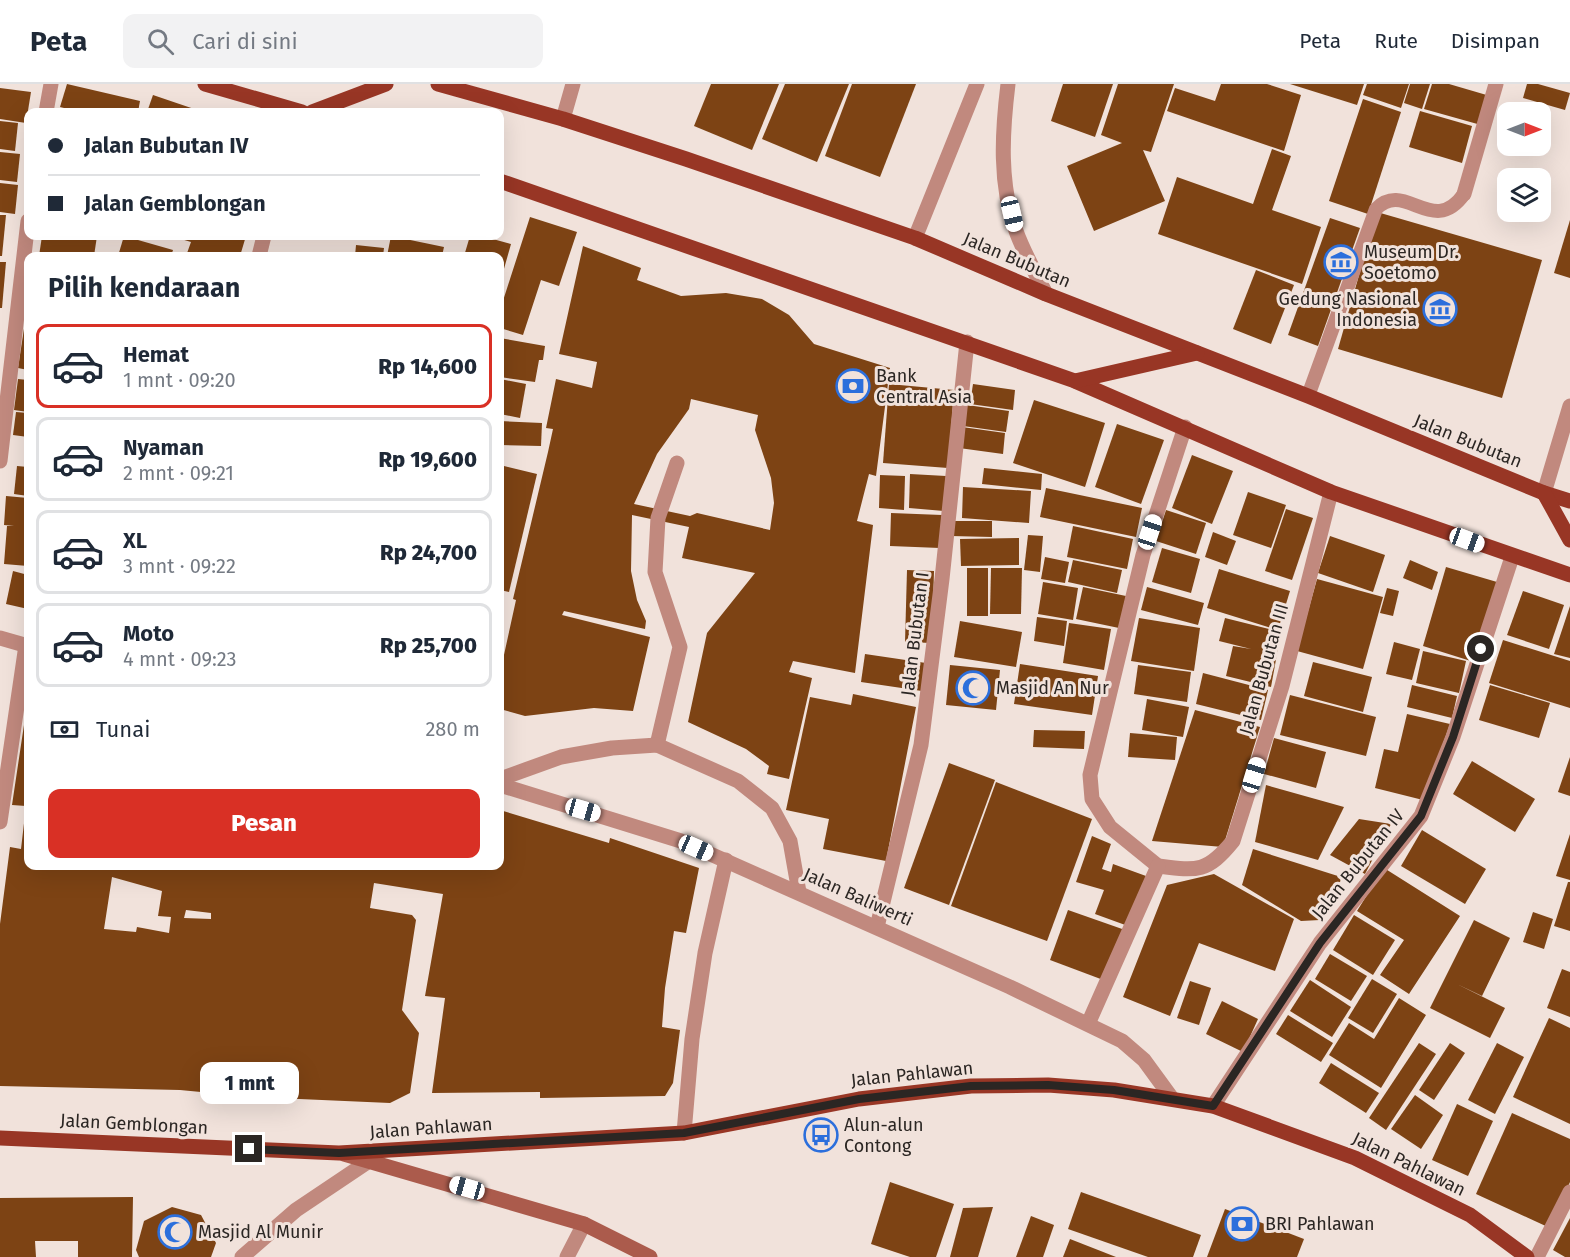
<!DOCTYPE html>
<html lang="id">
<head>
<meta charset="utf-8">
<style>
  body { margin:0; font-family:"Fira Sans",sans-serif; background:#f2f2f3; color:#1f2937; height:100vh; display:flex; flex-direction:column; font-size:22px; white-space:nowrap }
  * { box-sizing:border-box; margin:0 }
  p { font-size:20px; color:#747a83 }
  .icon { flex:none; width:33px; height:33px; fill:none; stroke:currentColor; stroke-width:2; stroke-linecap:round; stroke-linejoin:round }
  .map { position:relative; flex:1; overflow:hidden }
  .details { position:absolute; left:24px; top:168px; width:480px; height:618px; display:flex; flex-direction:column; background:#fff; border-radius:12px; box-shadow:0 6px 24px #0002 }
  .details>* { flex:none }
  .top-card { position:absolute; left:24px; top:24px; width:480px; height:132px; border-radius:12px; box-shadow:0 6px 24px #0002; display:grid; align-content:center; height:132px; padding:0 24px; background:#fff }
  .needle { width:39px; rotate:90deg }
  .buttons { position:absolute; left:1497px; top:18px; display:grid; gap:12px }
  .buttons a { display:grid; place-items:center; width:54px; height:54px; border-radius:12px; background:#fff; box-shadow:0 6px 24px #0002; font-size:30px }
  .end { position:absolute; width:27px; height:27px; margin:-14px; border:8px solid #2b2623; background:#fff; box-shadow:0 0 0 3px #fff }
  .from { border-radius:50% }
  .bubble { position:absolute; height:42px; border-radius:12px; background:#fff; box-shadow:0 6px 24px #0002; font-size:20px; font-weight:800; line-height:42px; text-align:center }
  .car { position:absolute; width:18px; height:36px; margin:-18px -9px; border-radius:8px; box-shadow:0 0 4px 2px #0007; background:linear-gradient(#fff 24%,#345 0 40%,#fff 0 76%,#345 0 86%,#fff 0) }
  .top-card b { display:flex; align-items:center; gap:21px; height:57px; font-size:22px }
  .top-card b+b { border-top:2px solid #e0e1e3 }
  .top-card i { width:15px; height:15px; background:#1f2937 }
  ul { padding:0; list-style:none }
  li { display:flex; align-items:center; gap:18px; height:84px; margin:0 12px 9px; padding:0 12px; border:3px solid #e0e1e3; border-radius:12px }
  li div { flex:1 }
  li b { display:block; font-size:22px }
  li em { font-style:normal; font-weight:800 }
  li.selected { border-color:#d93025 }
  li>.icon { width:54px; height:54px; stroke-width:1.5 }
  h2 { padding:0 24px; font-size:27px; line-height:72px }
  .pay { display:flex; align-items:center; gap:15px; height:66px; padding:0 24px; font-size:22px }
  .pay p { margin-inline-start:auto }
  .action { display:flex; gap:12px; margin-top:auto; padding:12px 24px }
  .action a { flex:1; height:69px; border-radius:12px; background:#d93025; color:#fff; font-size:24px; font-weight:800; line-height:69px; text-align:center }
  header { display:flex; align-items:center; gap:36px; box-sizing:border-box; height:84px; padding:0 30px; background:#fff; border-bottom:2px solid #e0e1e3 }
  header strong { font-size:28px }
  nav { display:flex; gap:33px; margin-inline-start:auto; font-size:21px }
  .search { width:420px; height:54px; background:#f2f2f3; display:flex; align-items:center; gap:15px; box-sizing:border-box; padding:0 21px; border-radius:12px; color:#747a83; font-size:22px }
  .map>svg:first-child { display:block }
</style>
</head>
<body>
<header>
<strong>Peta</strong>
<div class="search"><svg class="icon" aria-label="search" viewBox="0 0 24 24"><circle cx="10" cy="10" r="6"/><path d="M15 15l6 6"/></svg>Cari di sini</div>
<nav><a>Peta</a><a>Rute</a><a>Disimpan</a></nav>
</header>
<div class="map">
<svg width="1570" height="1173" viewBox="0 0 1570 1173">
  <rect width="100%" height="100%" fill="#f1e2db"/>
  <g fill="#7d4314" fill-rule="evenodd">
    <path d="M67,0l73,17 -2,11h-58l-20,-5z"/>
    <path d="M711,0h68l-27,66 -58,-24z"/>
    <path d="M785,0h64l-32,78 -55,-23z"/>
    <path d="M852,0h64l-36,93 -55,-21z"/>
    <path d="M1063,0h50l-18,53 -44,-16z"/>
    <path d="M1118,0h56l-23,68 -8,-2 22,51 -71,30 -27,-65 55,-23 -21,-8z"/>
    <path d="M1221,0h46l34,11 -17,56 -117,-40 8,-23 40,13z"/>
    <path d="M1290,0h74l-7,21z"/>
    <path d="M1367,0h42l-8,24 -38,-13z"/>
    <path d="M1410,0h20l-8,25 -18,-6z"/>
    <path d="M1432,0h17l41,12 -9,29 -57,-16z"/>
    <path d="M1527,0h11l32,9 -5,17 -42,-12z"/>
    <path d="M0,4l31,4 -5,31 -26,-4z"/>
    <path d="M153,11l50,17h-56z"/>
    <path d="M1363,15l38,13 -33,102 -39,-13z"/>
    <path d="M1420,27l52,15 -10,37 -53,-16z"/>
    <path d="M0,37l18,2 -3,28 -15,-2z"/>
    <path d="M1272,65l19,7 -19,54 49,17 -19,57 -144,-50 19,-57 76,27z"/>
    <path d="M0,68l20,2 -3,28 -17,-2z"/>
    <path d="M0,99l18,2 -3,29 -15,-2z"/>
    <path d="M1377,128l165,48 -40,138 -164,-49z"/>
    <path d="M0,131h6l-4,41h-2z"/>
    <path d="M530,133l47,15 -18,54 -18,-6 -18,55 -23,-7v-18z"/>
    <path d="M1330,134l30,10 -42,118 -30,-11z"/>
    <path d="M1570,136v58l-16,-5z"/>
    <path d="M42,152h55l-3,20h-55z"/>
    <path d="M124,152l49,14 -2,6h-53z"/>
    <path d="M171,152h75l-6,20h-54l5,-14z"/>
    <path d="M391,152l53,11 -2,9h-55z"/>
    <path d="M470,152h12l29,8 -11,39v-27h-36z"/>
    <path d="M356,161l28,3 -1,8h-28z"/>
    <path d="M583,162l58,22 -4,12 44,16 45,-3 36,6 27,16 25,29 76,24 -14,108 -7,-2 -12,47 16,4 -18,148 -62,-12 -4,11 23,6 -23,101 -22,-5 2,-8 -23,-17 -58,-27 19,-89 48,-60 -73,-15 7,-31 -57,-12 -1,56 6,29 9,21 -1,8 -81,-18 -2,4 88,22 -17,74 -39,-3 -69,8 -25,-7v-36l16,-73 -3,-1 35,-147 5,-23 -7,-1 10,-49 36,9 5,-26 -38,-8zM691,315l67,16 -3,15 16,48 3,25 -4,27 -73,-17 -7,3 -56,-12 23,-50 32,-45z"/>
    <path d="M0,178h6l-4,46h-2z"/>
    <path d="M1256,186l38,15 -23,59 -38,-15z"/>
    <path d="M27,225h1v61l-10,-2z"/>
    <path d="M500,254l45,8 -2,14h-4l-4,22 -35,-5z"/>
    <path d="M18,295l10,1v32l-14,-2z"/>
    <path d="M500,295l26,5 -6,34 -20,-4z"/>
    <path d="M889,300l65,6 -6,78 -65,-5z"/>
    <path d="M973,300l42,6 -2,20 -43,-6z"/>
    <path d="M1034,316l71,23 -20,64 -72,-24z"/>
    <path d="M967,321l42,6 -3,21 -43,-6z"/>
    <path d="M16,328l12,1v24l-15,-2z"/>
    <path d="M500,337l42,2 -1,23 -41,-1z"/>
    <path d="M1117,340l47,16 -23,64 -46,-17z"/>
    <path d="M962,343l43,6 -2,21 -44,-6z"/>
    <path d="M1192,371l41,16 -21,53 -40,-16z"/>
    <path d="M500,381l37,9 -28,118 -9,-2z"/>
    <path d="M17,382l11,1v29l-14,-2z"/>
    <path d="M984,384l58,6 -1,16 -59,-6z"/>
    <path d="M910,390l36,2 -2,35 -35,-3z"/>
    <path d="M880,391l25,1 -1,34 -25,-2z"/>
    <path d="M963,403l68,4 -2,32 -67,-5z"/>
    <path d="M1046,404l96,20 -6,29 -96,-20z"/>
    <path d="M1248,408l38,13 -15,43 -38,-13z"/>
    <path d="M6,412l22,2v68l-24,-2 3,-38h7l-10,-1z"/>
    <path d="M1286,425l27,9 -21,62 -27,-9z"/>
    <path d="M1166,426l40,13 -10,31 -40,-13z"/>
    <path d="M891,429l51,2 -2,33 -50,-2z"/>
    <path d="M951,437h41v16l-41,-1z"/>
    <path d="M1073,442l60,13 -6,30 -60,-12z"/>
    <path d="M1213,448l23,9 -9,24 -22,-8z"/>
    <path d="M1028,451l15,1 -3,36 -16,-2z"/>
    <path d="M1330,452l55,19 -12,37 -55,-19z"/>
    <path d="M1019,454v27l-58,1 -1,-27z"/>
    <path d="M1162,464l38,11 -9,34 -39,-11z"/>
    <path d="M1045,473l24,5 -4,21 -24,-4z"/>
    <path d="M1073,476l49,10 -5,23 -49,-11z"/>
    <path d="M1410,476l28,12 -6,18 -29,-12z"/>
    <path d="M1446,483l51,15 -23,80 -51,-16z"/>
    <rect x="967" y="484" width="21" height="48"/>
    <path d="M991,484h31l-1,46h-31z"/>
    <path d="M1219,485l71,22 -12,39 -71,-22z"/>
    <path d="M907,486l27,1 -2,72 -27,-1z"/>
    <path d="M13,487l15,4v34l-22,-5z"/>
    <path d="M1317,495l66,18 -20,72 -66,-18z"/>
    <path d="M1043,498l35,6 -5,32 -35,-6z"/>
    <path d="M1083,503l43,9 -7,32 -43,-9z"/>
    <path d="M1147,503l57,16 -6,22 -57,-15z"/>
    <path d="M1387,504l12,3 -6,25 -13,-3z"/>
    <path d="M1523,507l41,14 -15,44 -42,-14z"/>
    <path d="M1570,522v52l-16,-4z"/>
    <path d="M1037,533l30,4 -3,25 -30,-5z"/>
    <path d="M1139,534l61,10 -6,43 -63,-10z"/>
    <path d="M1225,534l56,14 -10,55 -45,-11 7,-30 18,3 -32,-8z"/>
    <path d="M960,537l62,11 -6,35 -62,-10z"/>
    <path d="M1069,539l42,6 -7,41 -41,-7z"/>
    <path d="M1503,556l67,21v47l-81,-25z"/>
    <path d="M1394,558l26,7 -8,31 -26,-6z"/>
    <path d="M1423,567l43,10 -7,32 -43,-10z"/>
    <path d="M865,570l61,9 -4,28 -61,-9z"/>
    <path d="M1313,578l59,15 -9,35 -59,-16z"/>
    <path d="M1020,580l78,12 -6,39 -78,-11z"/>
    <path d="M950,581l50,5 -4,40 -50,-5z"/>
    <path d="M1138,581l53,7 -4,30 -53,-8z"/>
    <path d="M1203,589l65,17 -7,30 -65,-16z"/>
    <path d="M1412,601l45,11 -5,22 -45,-11z"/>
    <path d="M1490,601l60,18 -11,35 -60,-18z"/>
    <path d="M853,610l63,13 -30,154 -63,-12 6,-30 -43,-9 24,-113 41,8z"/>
    <path d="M1290,611l86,22 -10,39 -86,-21z"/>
    <path d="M1147,615l42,8 -6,30 -41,-7z"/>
    <path d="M27,621l1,161h472v-56l109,33 1,-5 89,30 -13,65 -12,-2 -9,57 -3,39 18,3 -7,53 -8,13 -125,2v-6l-108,1 13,-95 -20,-2 18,-102 -69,-11 -4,25 42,7 4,5 -14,90 17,23 -9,60 -20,10 -137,-6 -73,-7 -180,-4v-162l10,-77 11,2 5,-43 -14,-1zM112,793l50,14 -4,25 13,1 -2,16 -32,-6 -1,5 -32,-3zM186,826l25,3v6l-27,-1z"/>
    <path d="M1195,626l65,17 -37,120 -71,-6z"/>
    <path d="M1407,630l43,10 -27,76 -48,-12 9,-39 14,3z"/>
    <path d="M1034,646l51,1 -1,18 -51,-2z"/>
    <path d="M1130,649l47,4 -2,23 -47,-3z"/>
    <path d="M1274,654l52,14 -10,36 -52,-14z"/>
    <path d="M1570,673v39l-12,-4z"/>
    <path d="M1472,677l63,38 -20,33 -62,-38z"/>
    <path d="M949,679l46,17 -46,125 -45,-17z"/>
    <path d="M996,698l96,37 -45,122 -96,-35z"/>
    <path d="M1266,701l78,22 -26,53 -63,-18z"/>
    <path d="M1359,735l32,5 -26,50 -35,-19z"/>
    <path d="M1422,746l64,39 -21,35 -64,-38z"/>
    <path d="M1570,750v46l-14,-4z"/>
    <path d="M1092,752l19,8 -9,25 9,3 2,-8 33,12 -18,50 -33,-12 9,-24 -28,-8z"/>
    <path d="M1253,765l88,28 -5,27 -16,16 -19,1 -59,-36z"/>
    <path d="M1384,784l76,48 -51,78 -29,-19 24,-35 -47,-29z"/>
    <path d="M1214,790l80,45 -19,52 -76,-28 -29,73 -47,-19 44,-112z"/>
    <path d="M1568,798h2v49l-16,-5z"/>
    <path d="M1068,826l57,20 -19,51 -56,-21z"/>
    <path d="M1533,828l20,7 -9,30 -21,-7z"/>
    <path d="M1354,831l41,25 -22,35 -40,-25z"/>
    <path d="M1474,836l36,18 -28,58 -25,-12 48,24 -15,30 -60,-30z"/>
    <path d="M1330,870l37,22 -16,25 -36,-22z"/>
    <path d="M1562,885l8,3v45l-23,-9z"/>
    <path d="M1372,895l25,15 -24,39 -25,-15z"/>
    <path d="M1310,896l41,27 -19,30 -42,-26z"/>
    <path d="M1190,897l21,7 -12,37 -22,-7z"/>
    <path d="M1399,914l27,17 -45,73 -52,-33 20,-32 25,16z"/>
    <path d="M1222,917l36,18 -15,33 -37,-18z"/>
    <path d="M1288,931l45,28 -12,19 -45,-28z"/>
    <path d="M1549,934l21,10v96l-57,-27z"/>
    <path d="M1419,959l17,11 -50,76 -17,-12z"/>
    <path d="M1450,959l15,10 -31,47 -15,-10z"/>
    <path d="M1497,959l27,14 -29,57 -27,-14z"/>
    <path d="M1331,979l48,30 -13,20 -47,-30z"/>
    <path d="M1415,1011l28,20 -22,34 -30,-20z"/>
    <path d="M1457,1020l36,17 -25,55 -36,-16z"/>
    <path d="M1512,1029l58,26v43l-20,46 -74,-34z"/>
    <path d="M890,1098l64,22 -18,53h-26l-39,-13z"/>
    <path d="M1081,1108l120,43 -8,22h-45l-80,-28z"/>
    <path d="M133,1113l-1,60h-54v-16h-43l1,16h-36v-59z"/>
    <path d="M172,1123l29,8 15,28 -5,14h-72l-3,-7 8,-29z"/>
    <path d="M993,1123l-15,50h-28l13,-49z"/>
    <path d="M1225,1125l79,30 -7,18h-90z"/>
    <path d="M1031,1132l23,9 -11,32h-27z"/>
    <path d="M1570,1134v39h-5l-12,-7z"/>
    <path d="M1070,1155l46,18h-53z"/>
  </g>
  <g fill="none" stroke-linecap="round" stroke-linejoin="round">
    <path stroke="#c1897e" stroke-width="14" d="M1308,312l68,-187c29,-30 57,29 88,-15"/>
    <g stroke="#c1897e" stroke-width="15">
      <path d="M1008,0c-6,49 -9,100 8,147 8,22 20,43 30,63"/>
      <path d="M46,28l5,-28"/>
      <path d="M563,35l10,-35"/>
      <path d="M1464,110l32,-110"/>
      <path d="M915,154l62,-154"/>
      <path d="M259,172l5,-20"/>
      <path d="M0,377l28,-240"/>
      <path d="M1544,409l26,-87"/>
      <path d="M657,661l23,-98 -25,-75 3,-54 19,-55"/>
      <path d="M500,695l61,-22 51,-9 45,-3 81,36 34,27 18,33 9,51"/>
      <path d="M0,738l26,-177"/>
      <path d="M1158,782l-48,-39 -18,-28 -2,-24 53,-220 42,-128"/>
      <path d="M1158,782c39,5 49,7 75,-25l49,-155 49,-194"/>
      <path d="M877,843l44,-182 21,-166 25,-237"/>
      <path d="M1088,940l70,-158"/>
      <path d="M1213,1022l107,-163 101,-127 32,-79 59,-180"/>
      <path d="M242,1173l54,-47 73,-49"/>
      <path d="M1537,1173l33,-65"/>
    </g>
    <g stroke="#c1897e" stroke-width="15">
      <path d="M0,554l28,8"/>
      <path d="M500,701l181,56 329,146 112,54 22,19 27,37"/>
      <path d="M684,1049l8,-94 13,-86 21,-93"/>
      <path d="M567,1173l17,-33"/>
    </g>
    <path stroke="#ab5b4c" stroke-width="15" d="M344,1070l240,70 66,33"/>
    <g stroke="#983625" stroke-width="15">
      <path d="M205,0l97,28"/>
      <path d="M438,0l125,35 123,40 229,79 131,56 262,102 236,97 26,8"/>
      <path d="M312,28l74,-28"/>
      <path d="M500,97l575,200 256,111 239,83"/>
      <path d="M1075,297l122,-28"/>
      <path d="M1544,409l26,47"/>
      <path d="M0,1054l339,15 345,-20 175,-34 112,-13 77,-1 66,5 99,16 142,52 115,57 57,42"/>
    </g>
  </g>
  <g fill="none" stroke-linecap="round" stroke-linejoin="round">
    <path stroke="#2b2623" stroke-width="8" d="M249,1065l90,4 345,-20 175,-34 112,-13 77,-1 66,5 99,16 107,-163 101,-127 32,-79 28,-88"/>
  </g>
  <defs>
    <symbol id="museum-ring" viewBox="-11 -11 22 22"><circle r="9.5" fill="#f1e2db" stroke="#2c6fdc" stroke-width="1.5"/><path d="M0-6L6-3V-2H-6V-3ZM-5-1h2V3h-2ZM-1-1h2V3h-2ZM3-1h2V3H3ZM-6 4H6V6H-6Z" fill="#2c6fdc"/></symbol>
    <symbol id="bank-ring" viewBox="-11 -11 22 22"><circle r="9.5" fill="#f1e2db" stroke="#2c6fdc" stroke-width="1.5"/><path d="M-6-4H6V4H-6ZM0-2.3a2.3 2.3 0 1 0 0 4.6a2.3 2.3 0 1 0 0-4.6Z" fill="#2c6fdc"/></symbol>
    <symbol id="mosque-ring" viewBox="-11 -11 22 22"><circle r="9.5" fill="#f1e2db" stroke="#2c6fdc" stroke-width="1.5"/><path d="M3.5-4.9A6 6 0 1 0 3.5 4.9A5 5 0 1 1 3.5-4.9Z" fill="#2c6fdc"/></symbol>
    <symbol id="bus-ring" viewBox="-11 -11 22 22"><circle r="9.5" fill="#f1e2db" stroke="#2c6fdc" stroke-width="1.5"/><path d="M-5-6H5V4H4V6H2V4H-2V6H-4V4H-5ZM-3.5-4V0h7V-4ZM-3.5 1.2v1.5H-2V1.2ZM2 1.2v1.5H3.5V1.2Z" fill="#2c6fdc"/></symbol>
  </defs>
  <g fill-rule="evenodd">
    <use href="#museum-ring" x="1322" y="159" width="38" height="38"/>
    <use href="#museum-ring" x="1421" y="206" width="38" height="38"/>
    <use href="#bank-ring" x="834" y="283" width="38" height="38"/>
    <use href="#mosque-ring" x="954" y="585" width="38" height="38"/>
    <use href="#bus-ring" x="802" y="1032" width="38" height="38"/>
    <use href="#bank-ring" x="1223" y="1121" width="38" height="38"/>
    <use href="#mosque-ring" x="156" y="1129" width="38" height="38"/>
  </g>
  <g text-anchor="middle" stroke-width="6" stroke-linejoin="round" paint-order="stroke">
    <g font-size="18" fill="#2b2623" stroke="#f1e2db" text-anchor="start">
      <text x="1364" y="174">Museum Dr.<tspan x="1364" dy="21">Soetomo</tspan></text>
      <text x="1417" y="221" text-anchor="end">Gedung Nasional<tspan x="1417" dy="21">Indonesia</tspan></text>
      <text x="876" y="298">Bank<tspan x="876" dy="21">Central Asia</tspan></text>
      <text x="996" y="610">Masjid An Nur</text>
      <text x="844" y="1047">Alun-alun<tspan x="844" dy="21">Contong</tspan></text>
      <text x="1265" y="1146">BRI Pahlawan</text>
      <text x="198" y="1154">Masjid Al Munir</text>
    </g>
    <g font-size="18" fill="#2b2623" stroke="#f1e2db">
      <text transform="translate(1017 176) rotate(23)" y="6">Jalan Bubutan</text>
      <text transform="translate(1468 357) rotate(22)" y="6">Jalan Bubutan</text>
      <text transform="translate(915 550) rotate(-83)" y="6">Jalan Bubutan I</text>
      <text transform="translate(1264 585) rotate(-74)" y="6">Jalan Bubutan III</text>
      <text transform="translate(1358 780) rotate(-51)" y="6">Jalan Bubutan IV</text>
      <text transform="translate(858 813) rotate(24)" y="6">Jalan Baliwerti</text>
      <text transform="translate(912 990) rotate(-6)" y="6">Jalan Pahlawan</text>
      <text transform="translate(134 1040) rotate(3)" y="6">Jalan Gemblongan</text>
      <text transform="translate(431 1044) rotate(-4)" y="6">Jalan Pahlawan</text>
      <text transform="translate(1409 1080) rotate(26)" y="6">Jalan Pahlawan</text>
    </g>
  </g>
</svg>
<div class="buttons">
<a><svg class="needle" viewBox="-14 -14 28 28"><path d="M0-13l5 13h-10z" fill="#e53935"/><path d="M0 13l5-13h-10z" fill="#747a83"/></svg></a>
<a><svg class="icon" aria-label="layers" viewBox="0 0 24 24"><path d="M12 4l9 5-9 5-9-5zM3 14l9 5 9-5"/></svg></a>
</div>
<i class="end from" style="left:1481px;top:565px"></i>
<i class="end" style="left:249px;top:1065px"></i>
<div class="bubble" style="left:200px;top:978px;width:99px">1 mnt</div>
<i class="car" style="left:1012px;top:130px;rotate:167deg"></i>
<i class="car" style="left:1150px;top:448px;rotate:18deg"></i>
<i class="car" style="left:1467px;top:456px;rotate:110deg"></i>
<i class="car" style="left:1254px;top:691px;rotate:17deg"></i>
<i class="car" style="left:583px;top:726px;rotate:106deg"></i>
<i class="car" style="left:696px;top:764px;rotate:114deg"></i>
<i class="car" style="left:467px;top:1104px;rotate:286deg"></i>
<div class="top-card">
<b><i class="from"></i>Jalan Bubutan IV</b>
<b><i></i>Jalan Gemblongan</b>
</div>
<section class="details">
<h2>Pilih kendaraan</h2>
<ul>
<li class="selected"><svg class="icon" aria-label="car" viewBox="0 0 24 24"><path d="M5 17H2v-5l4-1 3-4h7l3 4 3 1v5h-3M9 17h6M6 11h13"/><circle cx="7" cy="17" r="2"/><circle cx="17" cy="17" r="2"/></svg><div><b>Hemat</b><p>1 mnt · 09:20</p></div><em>Rp 14,600</em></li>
<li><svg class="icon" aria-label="car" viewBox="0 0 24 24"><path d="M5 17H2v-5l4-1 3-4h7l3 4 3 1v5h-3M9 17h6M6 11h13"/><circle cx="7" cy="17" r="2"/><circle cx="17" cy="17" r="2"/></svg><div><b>Nyaman</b><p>2 mnt · 09:21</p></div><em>Rp 19,600</em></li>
<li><svg class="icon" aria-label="car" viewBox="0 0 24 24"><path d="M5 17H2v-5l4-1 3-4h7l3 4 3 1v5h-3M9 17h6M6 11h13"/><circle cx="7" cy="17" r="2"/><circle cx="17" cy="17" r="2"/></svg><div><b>XL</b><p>3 mnt · 09:22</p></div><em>Rp 24,700</em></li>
<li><svg class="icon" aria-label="car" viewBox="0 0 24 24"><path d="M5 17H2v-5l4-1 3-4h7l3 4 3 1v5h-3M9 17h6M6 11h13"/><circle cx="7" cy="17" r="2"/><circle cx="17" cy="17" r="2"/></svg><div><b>Moto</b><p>4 mnt · 09:23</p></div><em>Rp 25,700</em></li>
</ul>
<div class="pay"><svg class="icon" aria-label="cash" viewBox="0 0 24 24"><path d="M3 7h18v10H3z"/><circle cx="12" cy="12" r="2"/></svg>Tunai<p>280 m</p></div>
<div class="action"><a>Pesan</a></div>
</section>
</div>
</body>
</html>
